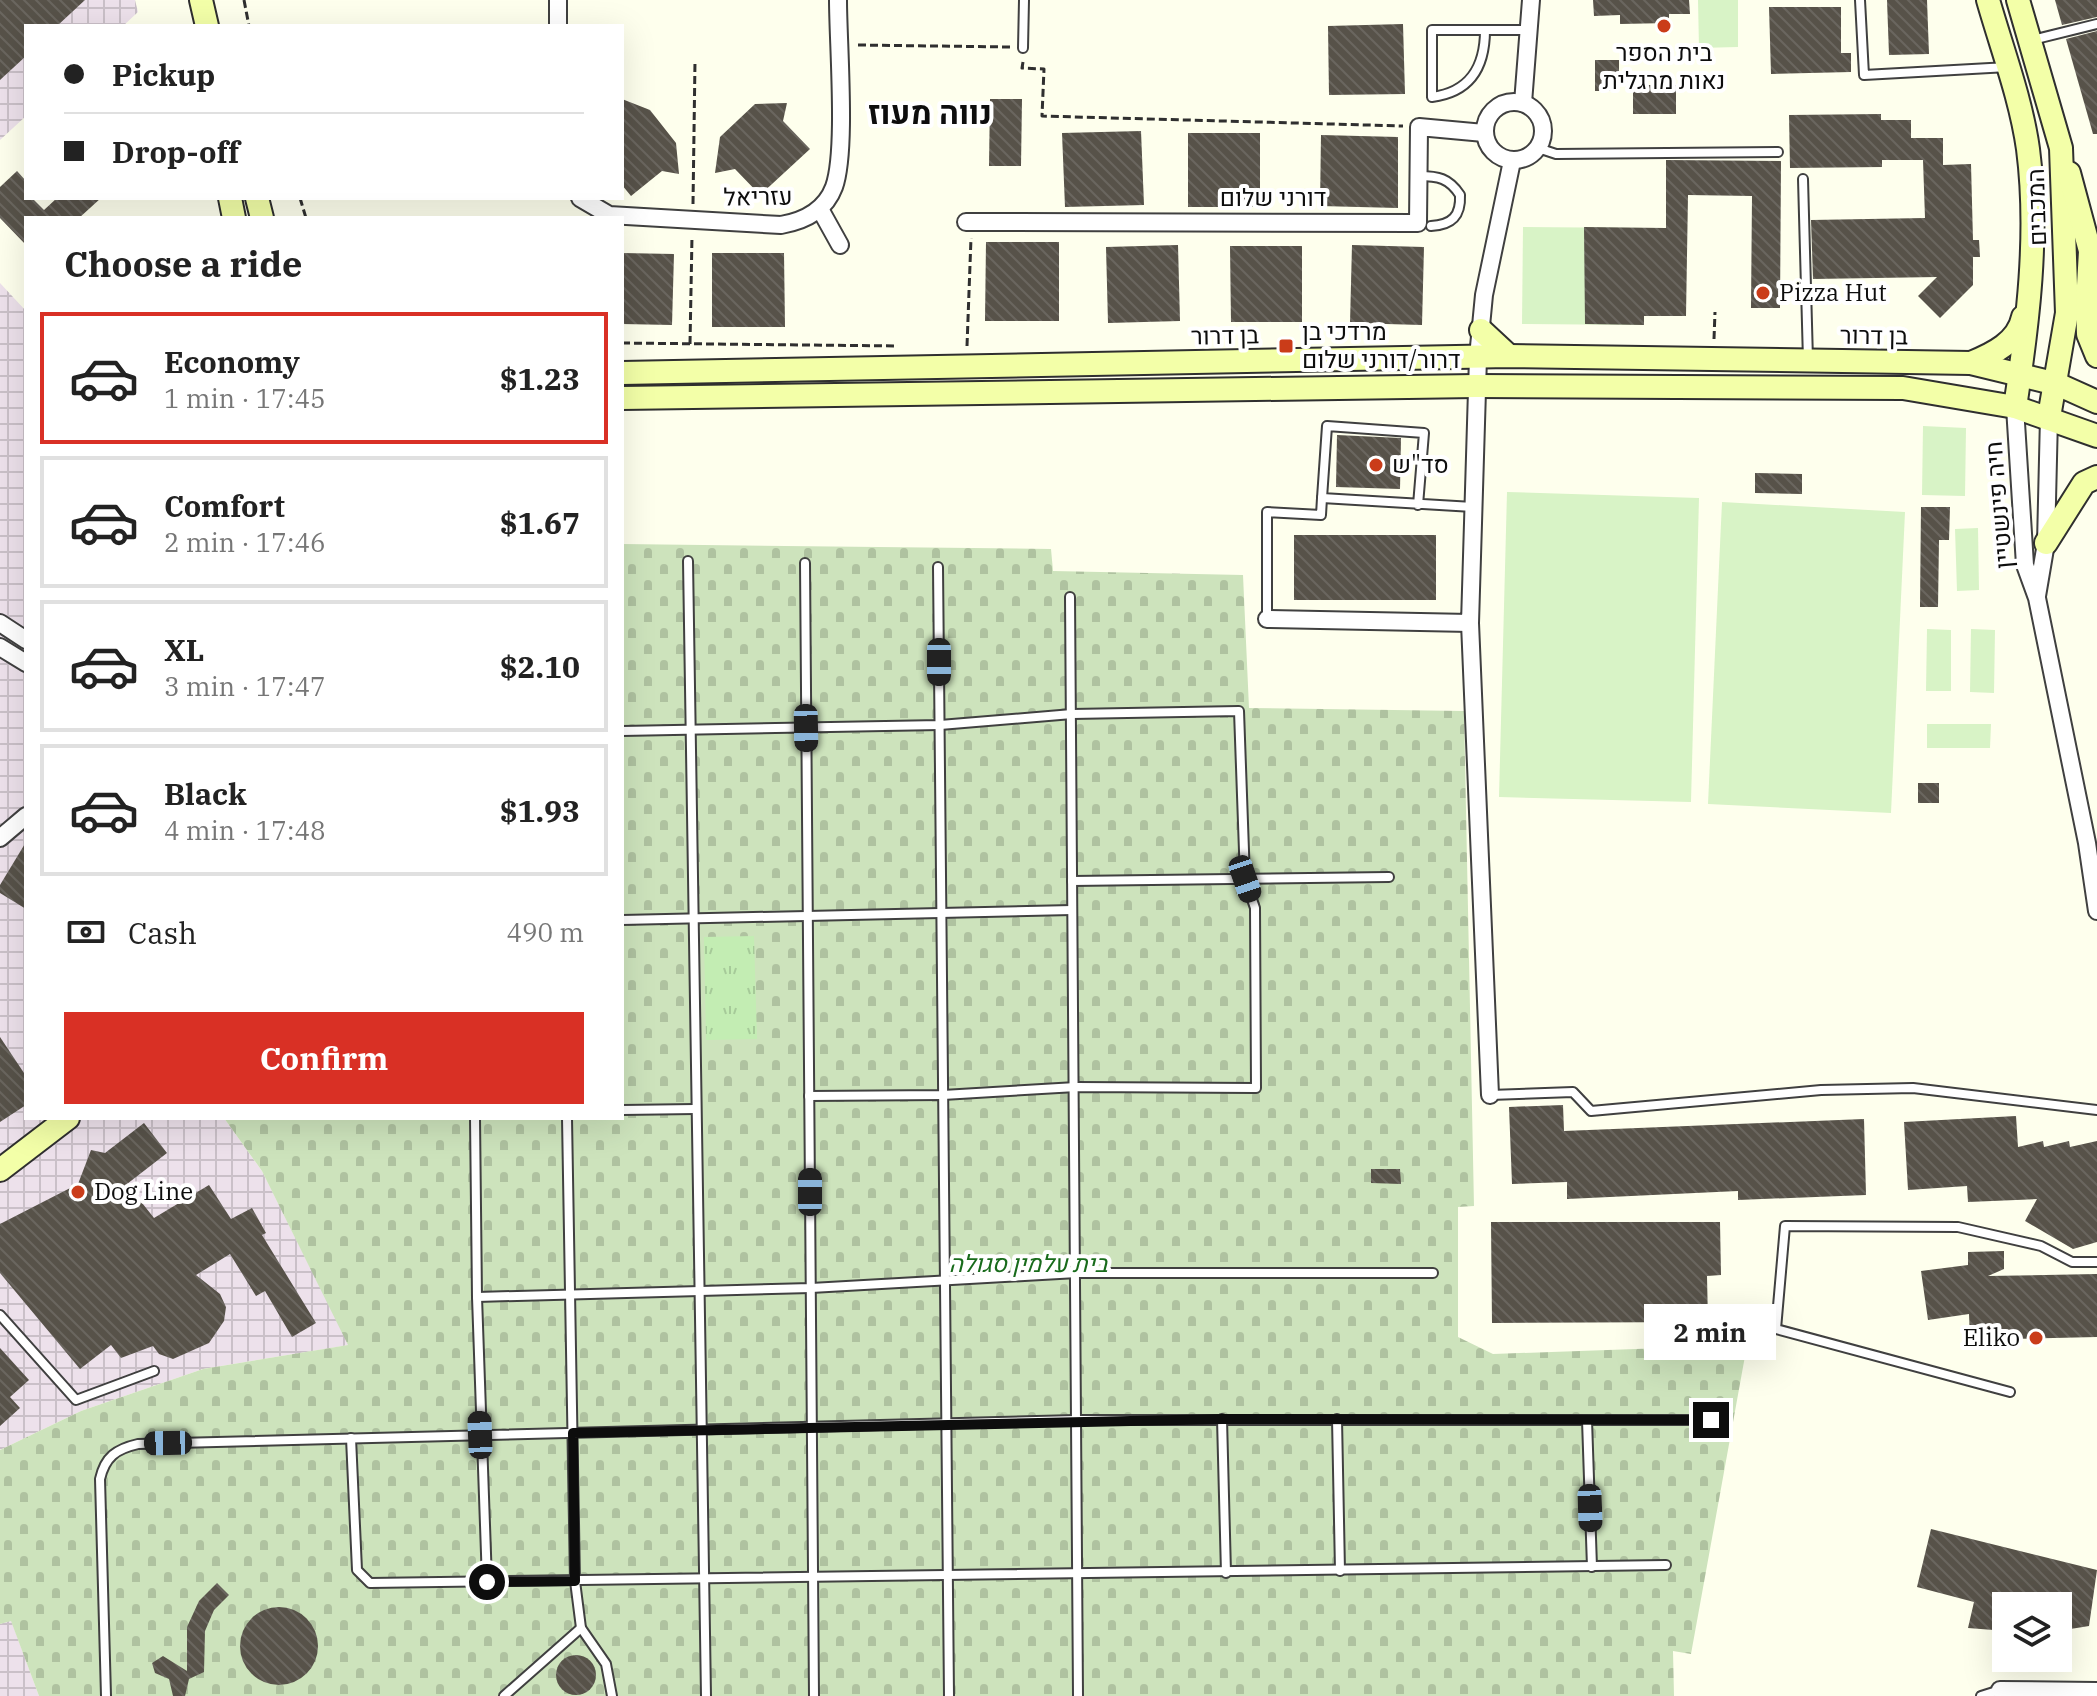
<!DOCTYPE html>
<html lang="en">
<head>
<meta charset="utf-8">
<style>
  body { margin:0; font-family:"IBM Plex Serif",Heebo,serif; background:#f2f2f2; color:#222; height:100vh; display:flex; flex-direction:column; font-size:30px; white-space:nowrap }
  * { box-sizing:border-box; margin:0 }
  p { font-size:26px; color:#767676 }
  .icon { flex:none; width:44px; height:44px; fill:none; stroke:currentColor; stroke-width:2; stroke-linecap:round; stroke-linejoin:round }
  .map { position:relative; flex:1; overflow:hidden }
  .drawer { position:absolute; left:24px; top:216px; width:600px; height:904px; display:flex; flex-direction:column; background:#fff; border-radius:0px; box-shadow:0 8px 32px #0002 }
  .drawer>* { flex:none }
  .hud { position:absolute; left:24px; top:24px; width:600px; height:176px; border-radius:0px; box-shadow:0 8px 32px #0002; display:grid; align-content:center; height:176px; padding:0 40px; background:#fff }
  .controls { position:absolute; left:1992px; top:1592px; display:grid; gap:16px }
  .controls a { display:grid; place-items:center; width:80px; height:80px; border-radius:0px; background:#fff; box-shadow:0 8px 32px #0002; font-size:40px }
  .end { position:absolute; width:36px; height:36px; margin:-18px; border:10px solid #0d0d0d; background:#fff; box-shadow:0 0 0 4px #fff }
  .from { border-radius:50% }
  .bubble { position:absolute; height:56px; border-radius:0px; background:#fff; box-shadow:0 8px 32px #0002; font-size:26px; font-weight:700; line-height:56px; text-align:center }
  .car { position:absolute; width:24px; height:48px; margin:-24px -12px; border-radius:10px; box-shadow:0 0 6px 2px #0007; background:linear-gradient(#222 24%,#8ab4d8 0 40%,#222 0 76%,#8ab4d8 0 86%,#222 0) }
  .hud b { display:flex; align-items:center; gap:28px; height:76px; font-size:30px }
  .hud b+b { border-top:2px solid #e0e0e0 }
  .hud i { width:20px; height:20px; background:#222 }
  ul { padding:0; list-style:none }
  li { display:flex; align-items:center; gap:24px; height:132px; margin:0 16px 12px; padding:0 24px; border:4px solid #e0e0e0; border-radius:0px }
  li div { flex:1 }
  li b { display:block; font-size:30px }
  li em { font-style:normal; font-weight:700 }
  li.on { border-color:#d93025 }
  li>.icon { width:72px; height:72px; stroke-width:1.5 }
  h2 { padding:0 40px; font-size:36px; line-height:96px }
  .pay { display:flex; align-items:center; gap:20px; height:88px; padding:0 40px; font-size:30px }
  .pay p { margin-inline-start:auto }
  .action { display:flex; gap:16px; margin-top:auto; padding:16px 40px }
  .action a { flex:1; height:92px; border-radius:0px; background:#d93025; color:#fff; font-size:32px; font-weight:700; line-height:92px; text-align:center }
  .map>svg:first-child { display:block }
</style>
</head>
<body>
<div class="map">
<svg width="2097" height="1696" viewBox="0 0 2097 1696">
  <defs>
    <pattern id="industrial-grid" width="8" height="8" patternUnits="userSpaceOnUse" patternTransform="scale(2)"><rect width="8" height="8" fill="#ede1eb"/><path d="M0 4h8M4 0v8" fill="none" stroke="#cac0c8"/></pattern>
    <pattern id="cemetery-stones" width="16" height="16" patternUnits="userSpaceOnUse" patternTransform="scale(2)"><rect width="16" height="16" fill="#cde3bc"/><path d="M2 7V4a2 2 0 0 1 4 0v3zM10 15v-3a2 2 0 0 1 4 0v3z" fill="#afc2a0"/></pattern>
    <pattern id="park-tufts" width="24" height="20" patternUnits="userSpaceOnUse" patternTransform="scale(2)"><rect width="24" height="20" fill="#c3edb3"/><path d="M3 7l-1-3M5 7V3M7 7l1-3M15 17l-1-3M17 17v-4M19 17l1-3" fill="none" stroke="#a6ca99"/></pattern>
    <pattern id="building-back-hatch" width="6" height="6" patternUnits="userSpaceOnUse" patternTransform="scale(2)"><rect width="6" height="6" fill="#575249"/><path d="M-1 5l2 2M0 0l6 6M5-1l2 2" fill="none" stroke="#6a665f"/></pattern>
  </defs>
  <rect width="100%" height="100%" fill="#feffed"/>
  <g fill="url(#industrial-grid)">
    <path d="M0,0h135l3,12 -15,14h-97v90l-26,24z"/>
    <path d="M0,283l26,28v807h198l38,53 87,174 -146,24 -122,42 -81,39z"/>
    <path d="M11,1620l28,76h-39v-72z"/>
  </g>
  <path fill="url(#cemetery-stones)" d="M622,544l429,5 2,22 190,4 6,133 215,3 10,495 -16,1v130l35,17 254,-9 -56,309 -18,-3 1,45h-1635l-28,-75 -11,3v-174l81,-39 122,-42 145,-24 -86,-174 -38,-53h398z"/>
  <path fill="url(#park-tufts)" d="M754,936l3,103 -51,1 -2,-103z"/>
  <g fill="#d8f3c6">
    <path d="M1698,0h40v47l-39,1z"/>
    <path d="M1523,227l122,1 -1,97 -122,-1z"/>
    <path d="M1923,426l43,2 -1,68 -43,-1z"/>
    <path d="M1507,492l192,6 -8,304 -192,-5z"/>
    <path d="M1722,502l183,10 -14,301 -183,-9z"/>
    <path d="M1978,528l1,62 -22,1 -2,-62z"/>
    <path d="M1927,629l24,1v61h-25z"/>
    <path d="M1971,629l24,1 -1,63 -24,-1z"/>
    <path d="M1927,724h64l-1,24h-63z"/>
  </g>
  <g fill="url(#building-back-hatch)">
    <path d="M0,0h85l-28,26h-31v30l-26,24z"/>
    <path d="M1593,0h96l1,14h-21v9l-49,1v-9l-26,1z"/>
    <path d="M1887,0h40l2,54 -40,1z"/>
    <path d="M2055,0h42v17l-35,8z"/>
    <path d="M1769,7h72v46h10v19l-80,2z"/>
    <path d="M1403,24l2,70 -76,1 -1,-69z"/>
    <path d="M2097,31v103h-4l-27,-95z"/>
    <rect x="1595" y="60" width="24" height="31"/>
    <rect x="1633" y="85" width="43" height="29"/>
    <path d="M622,99l28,11 26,33 3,31 -17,-3 -31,25 -9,-11z"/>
    <path d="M990,99h32l-1,67h-32z"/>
    <path d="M787,103l-4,18 27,28 -50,46 -25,-26 -20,4 5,-36 35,-33z"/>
    <path d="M1881,114v6h30v18h32v27l28,-1 2,76h6l1,17h-7v28l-33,33 -22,-22 19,-19 -124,2 -2,-59 114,-2 -2,-58h-41v7l-92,1 -1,-53z"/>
    <path d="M1141,131l3,74 -79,2 -3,-74z"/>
    <rect x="1188" y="133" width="72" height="74"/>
    <path d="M1321,135l77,2v71l-78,-2z"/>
    <path d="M1666,160l115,1 -1,147h-29l1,-112 -64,-1 -2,121h-42v9l-59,-1 -1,-97 82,1z"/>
    <path d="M17,171l9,10v17h6l12,12 13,-12h44l-22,20h-53v27l-26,-27v-31z"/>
    <path d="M986,242h73v79h-74z"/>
    <path d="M1178,245l2,76 -72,2 -2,-76z"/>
    <path d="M1352,245l72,2 -2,78 -72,-2z"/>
    <path d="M1230,246h72v76h-71z"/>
    <path d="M622,253l52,1 -2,71 -50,-1z"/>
    <path d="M712,253h72l1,74h-73z"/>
    <path d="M1337,435l64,3 -1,51 -64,-2z"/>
    <path d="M1755,473l47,1v20l-47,-1z"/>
    <path d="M1921,507h29l-1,33h-10l-1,67h-18z"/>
    <rect x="1294" y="535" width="142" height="65"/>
    <rect x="1918" y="783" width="21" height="20"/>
    <path d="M26,842v67l-26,-16v-8z"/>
    <path d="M0,1037l26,39v29l-26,17z"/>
    <path d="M1563,1105l1,26 300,-12 2,76 -128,5v-9l-171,8v-17l-55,2 -3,-77z"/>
    <path d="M2016,1116l2,31 25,-6 1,6 25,-6 1,6 27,-6v101l-24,7 -48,-28 12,-22 -69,3 -1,-16 -59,4 -4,-68z"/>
    <path d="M144,1123l23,30 -40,31 27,34 55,-33 22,34 21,-11 14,25 -4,2 54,88 -24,14 -27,-46 -9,5 -26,-42 -34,21 24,19 6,13 -2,14 -15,22 -36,16 -14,-5 -6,-8 -32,12 -10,-13 -31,24 -80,-96v-49l78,-40 13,-34 14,3z"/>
    <path d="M1371,1169h29l1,15 -30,-1z"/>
    <path d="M1491,1222h229l1,53 -14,1 1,46 -216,1z"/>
    <path d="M2004,1251v18l-16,7 109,-2v63l-127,3 -1,-26 -41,6 -7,-49 47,-6v-13z"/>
    <path d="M0,1348l29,32 -19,17 10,11 -20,18z"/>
    <path d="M1931,1529l166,41 -8,56 -31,5v-25h-52v25l-38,-3 6,-26 -57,-15z"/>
    <path d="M217,1583l12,12 -15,15 -9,21 -1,41 -15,7 -4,17h-12l-4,-17 -14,-6 -3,-10 11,-7 24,15v-44l12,-26z"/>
    <circle cx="279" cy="1646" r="39"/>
    <circle cx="576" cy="1675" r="20"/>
  </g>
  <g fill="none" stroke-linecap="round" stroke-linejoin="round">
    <defs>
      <g id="lane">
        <path d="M1860,0l4,75 144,-8"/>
        <path d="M1485,30c0,37 -15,62 -53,67v-67h97"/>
        <path d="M2032,40l65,-16"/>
        <path d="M1023,48l1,-48"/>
        <path d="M1538,148l18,6 222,-2"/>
        <path d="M1419,176c19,0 30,2 41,19 1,21 -8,30 -29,31"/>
        <path d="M1803,179l5,181"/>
        <path d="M1418,505l6,-72 -97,-7 -5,72 151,9"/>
        <path d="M688,561l18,1135"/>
        <path d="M805,563l9,1133"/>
        <path d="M938,567l11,1129"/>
        <path d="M1070,597l8,1099"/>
        <path d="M1267,619v-107l54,3 1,-17"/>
        <path d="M622,731l318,-6 132,-11 167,-3 6,168 10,29 1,180 -180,-1 -133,8 -134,1"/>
        <path d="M1072,881l317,-4"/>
        <path d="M622,920l450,-10"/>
        <path d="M1490,1095l83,-3 18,19 230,-21 92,-2 184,22"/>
        <path d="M622,1110l73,-1"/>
        <path d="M475,1118l2,179 10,285"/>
        <path d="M567,1118l8,463 6,47 25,36 6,32"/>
        <path d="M477,1297l334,-9 266,-15h356"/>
        <path d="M0,1315l76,85 78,-29"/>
        <path d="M2010,1392l-234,-63 9,-103 173,1 83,19 31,16h25"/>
        <path d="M1222,1419l4,154"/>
        <path d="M1337,1419l3,152"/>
        <path d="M1587,1420l5,147"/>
        <path d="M351,1438l6,132 13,13 1296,-18"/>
        <path d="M106,1696l-6,-217c5,-22 16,-30 38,-35l938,-24h635"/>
        <path d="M504,1696l77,-68"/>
        <path d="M1981,1696l19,-6"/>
      </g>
      <g id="street">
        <path d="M558,0v26"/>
        <circle cx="1514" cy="131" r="29"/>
        <path d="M1523,103l8,-103"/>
        <path d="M580,198l29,17 172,10c23,-4 44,-14 53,-38 13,-36 4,-143 4,-187"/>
        <path d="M820,209l20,36"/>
        <path d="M966,222l452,1 1,-96 65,6"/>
        <path d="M2015,407l10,158 12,33 50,245 10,68"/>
        <path d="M2037,596l9,-53 3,-126"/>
        <path d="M1267,619l203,4 8,-266 6,-62 28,-134"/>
        <path d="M0,623l26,17"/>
        <path d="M1470,623l20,472"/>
        <path d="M0,647l26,16"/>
        <path d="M0,838l26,-22"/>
        <path d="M2000,1690l97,1"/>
      </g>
      <g id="secondary">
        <path d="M201,0l6,26"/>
        <path d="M1988,0c14,49 33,99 40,149 11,85 0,174 -13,258"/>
        <path d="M2018,0l43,148 6,165 -18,104"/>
        <path d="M2069,173l21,78 -3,52 10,10"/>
        <path d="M230,198l4,20"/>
        <path d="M257,198l5,20"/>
        <path d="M2087,303l1,31 9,22"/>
        <path d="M1481,330l28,26"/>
        <path d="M1971,363c22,-9 47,-21 52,-46"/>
        <path d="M622,373l887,-17 462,7 86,21 40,18"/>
        <path d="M622,398l854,-12 427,2 112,19 82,29"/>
        <path d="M2046,543l38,-60 13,-6"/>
        <path d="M0,1170l68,-52"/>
      </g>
    </defs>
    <use href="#lane" stroke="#404040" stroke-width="12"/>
    <use href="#street" stroke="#404040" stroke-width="20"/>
    <use href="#secondary" stroke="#2f2f2f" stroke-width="26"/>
    <g stroke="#2f2f2f" stroke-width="3" stroke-dasharray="8 4" stroke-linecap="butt">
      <path d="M244,0l5,26"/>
      <path d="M858,45l152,2"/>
      <path d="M1023,62l-1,6 22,1 -2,47 361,10"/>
      <path d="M300,198l6,20"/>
      <path d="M693,204l2,-143"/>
      <path d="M1714,339l1,-27"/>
      <path d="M622,343l276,3"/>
      <path d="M690,344l2,-108"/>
      <path d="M967,346l4,-108"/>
    </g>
    <use href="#lane" stroke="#fff" stroke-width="8"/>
    <use href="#street" stroke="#fff" stroke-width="16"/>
    <use href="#secondary" stroke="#f3ffa8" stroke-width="22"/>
  </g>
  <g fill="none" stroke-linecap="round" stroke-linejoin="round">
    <path stroke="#0d0d0d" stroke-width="10" d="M487,1582l88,-1 -2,-148 649,-14 489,1"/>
  </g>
  <g fill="#ca3c19" stroke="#fff" stroke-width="3">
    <circle cx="1664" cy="26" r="8"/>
    <circle cx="1763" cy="293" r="8"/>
    <rect x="1278" y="338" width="16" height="16" rx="4"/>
    <circle cx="1376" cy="465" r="8"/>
    <circle cx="78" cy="1192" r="8"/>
    <circle cx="2036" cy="1338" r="8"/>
  </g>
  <g text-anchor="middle" stroke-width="8" stroke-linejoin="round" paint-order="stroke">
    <g font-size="24" fill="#0d0d0d" stroke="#fff" text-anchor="start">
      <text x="1664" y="61" text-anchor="middle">בית הספר<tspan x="1664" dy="28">נאות מרגלית</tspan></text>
      <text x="1779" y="301">Pizza Hut</text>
      <text x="1302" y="340">מרדכי בן<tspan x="1302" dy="28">דרור/דורני שלום</tspan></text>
      <text x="1392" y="473">סד"ש</text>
      <text x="94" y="1200">Dog Line</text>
      <text x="2020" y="1346" text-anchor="end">Eliko</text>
    </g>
    <g font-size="24" fill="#0d0d0d" stroke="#fff">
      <text transform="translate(758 197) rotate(-1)" y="8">עזריאל</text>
      <text x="1273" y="206">דורני שלום</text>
      <text transform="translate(2037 207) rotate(-92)" y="8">המכבים</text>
      <text transform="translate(1225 336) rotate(-1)" y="8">בן דרור</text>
      <text transform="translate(1874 336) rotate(1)" y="8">בן דרור</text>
      <text transform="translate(1999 505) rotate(-95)" y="8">חיה פינשטיין</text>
    </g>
    <g font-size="24" font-style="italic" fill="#186b1b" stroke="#fff">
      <text x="1028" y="1272">בית עלמין סגולה</text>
    </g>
    <g font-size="32" font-weight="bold" fill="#0d0d0d" stroke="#fff">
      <text x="930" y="124">נווה מעוז</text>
    </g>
  </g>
</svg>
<div class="controls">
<a><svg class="icon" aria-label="layers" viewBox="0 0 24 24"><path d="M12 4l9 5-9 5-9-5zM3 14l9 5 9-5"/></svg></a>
</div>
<i class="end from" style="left:487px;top:1582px"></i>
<i class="end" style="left:1711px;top:1420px"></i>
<div class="bubble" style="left:1644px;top:1304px;width:132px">2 min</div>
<i class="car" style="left:939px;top:662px;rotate:180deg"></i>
<i class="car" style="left:806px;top:728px;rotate:179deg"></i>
<i class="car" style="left:1245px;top:879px;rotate:161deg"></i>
<i class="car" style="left:810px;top:1192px;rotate:0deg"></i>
<i class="car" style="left:480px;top:1435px;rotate:358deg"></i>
<i class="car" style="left:168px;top:1443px;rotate:269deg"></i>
<i class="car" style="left:1590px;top:1508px;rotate:178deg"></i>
<div class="hud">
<b><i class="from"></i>Pickup</b>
<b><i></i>Drop-off</b>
</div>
<section class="drawer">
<h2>Choose a ride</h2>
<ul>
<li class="on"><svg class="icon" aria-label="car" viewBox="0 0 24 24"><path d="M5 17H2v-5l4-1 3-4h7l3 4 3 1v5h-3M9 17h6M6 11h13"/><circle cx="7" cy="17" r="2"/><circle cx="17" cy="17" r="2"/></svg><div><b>Economy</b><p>1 min · 17:45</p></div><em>$1.23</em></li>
<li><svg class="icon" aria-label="car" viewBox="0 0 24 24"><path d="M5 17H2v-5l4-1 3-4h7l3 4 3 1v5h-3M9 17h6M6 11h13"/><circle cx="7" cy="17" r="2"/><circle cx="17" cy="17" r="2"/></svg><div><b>Comfort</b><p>2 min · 17:46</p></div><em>$1.67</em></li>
<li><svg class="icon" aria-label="car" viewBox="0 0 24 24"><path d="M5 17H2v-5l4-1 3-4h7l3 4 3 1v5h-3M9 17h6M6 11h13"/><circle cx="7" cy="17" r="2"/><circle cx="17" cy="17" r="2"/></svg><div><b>XL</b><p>3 min · 17:47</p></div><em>$2.10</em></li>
<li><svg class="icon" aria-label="car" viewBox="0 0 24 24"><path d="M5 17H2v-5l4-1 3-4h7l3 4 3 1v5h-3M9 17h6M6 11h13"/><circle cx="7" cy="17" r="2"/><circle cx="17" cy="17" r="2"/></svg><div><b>Black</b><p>4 min · 17:48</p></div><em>$1.93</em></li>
</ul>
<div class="pay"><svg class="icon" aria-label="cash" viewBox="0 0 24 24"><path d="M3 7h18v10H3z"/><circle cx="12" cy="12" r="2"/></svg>Cash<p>490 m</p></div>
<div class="action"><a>Confirm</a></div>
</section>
</div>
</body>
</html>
